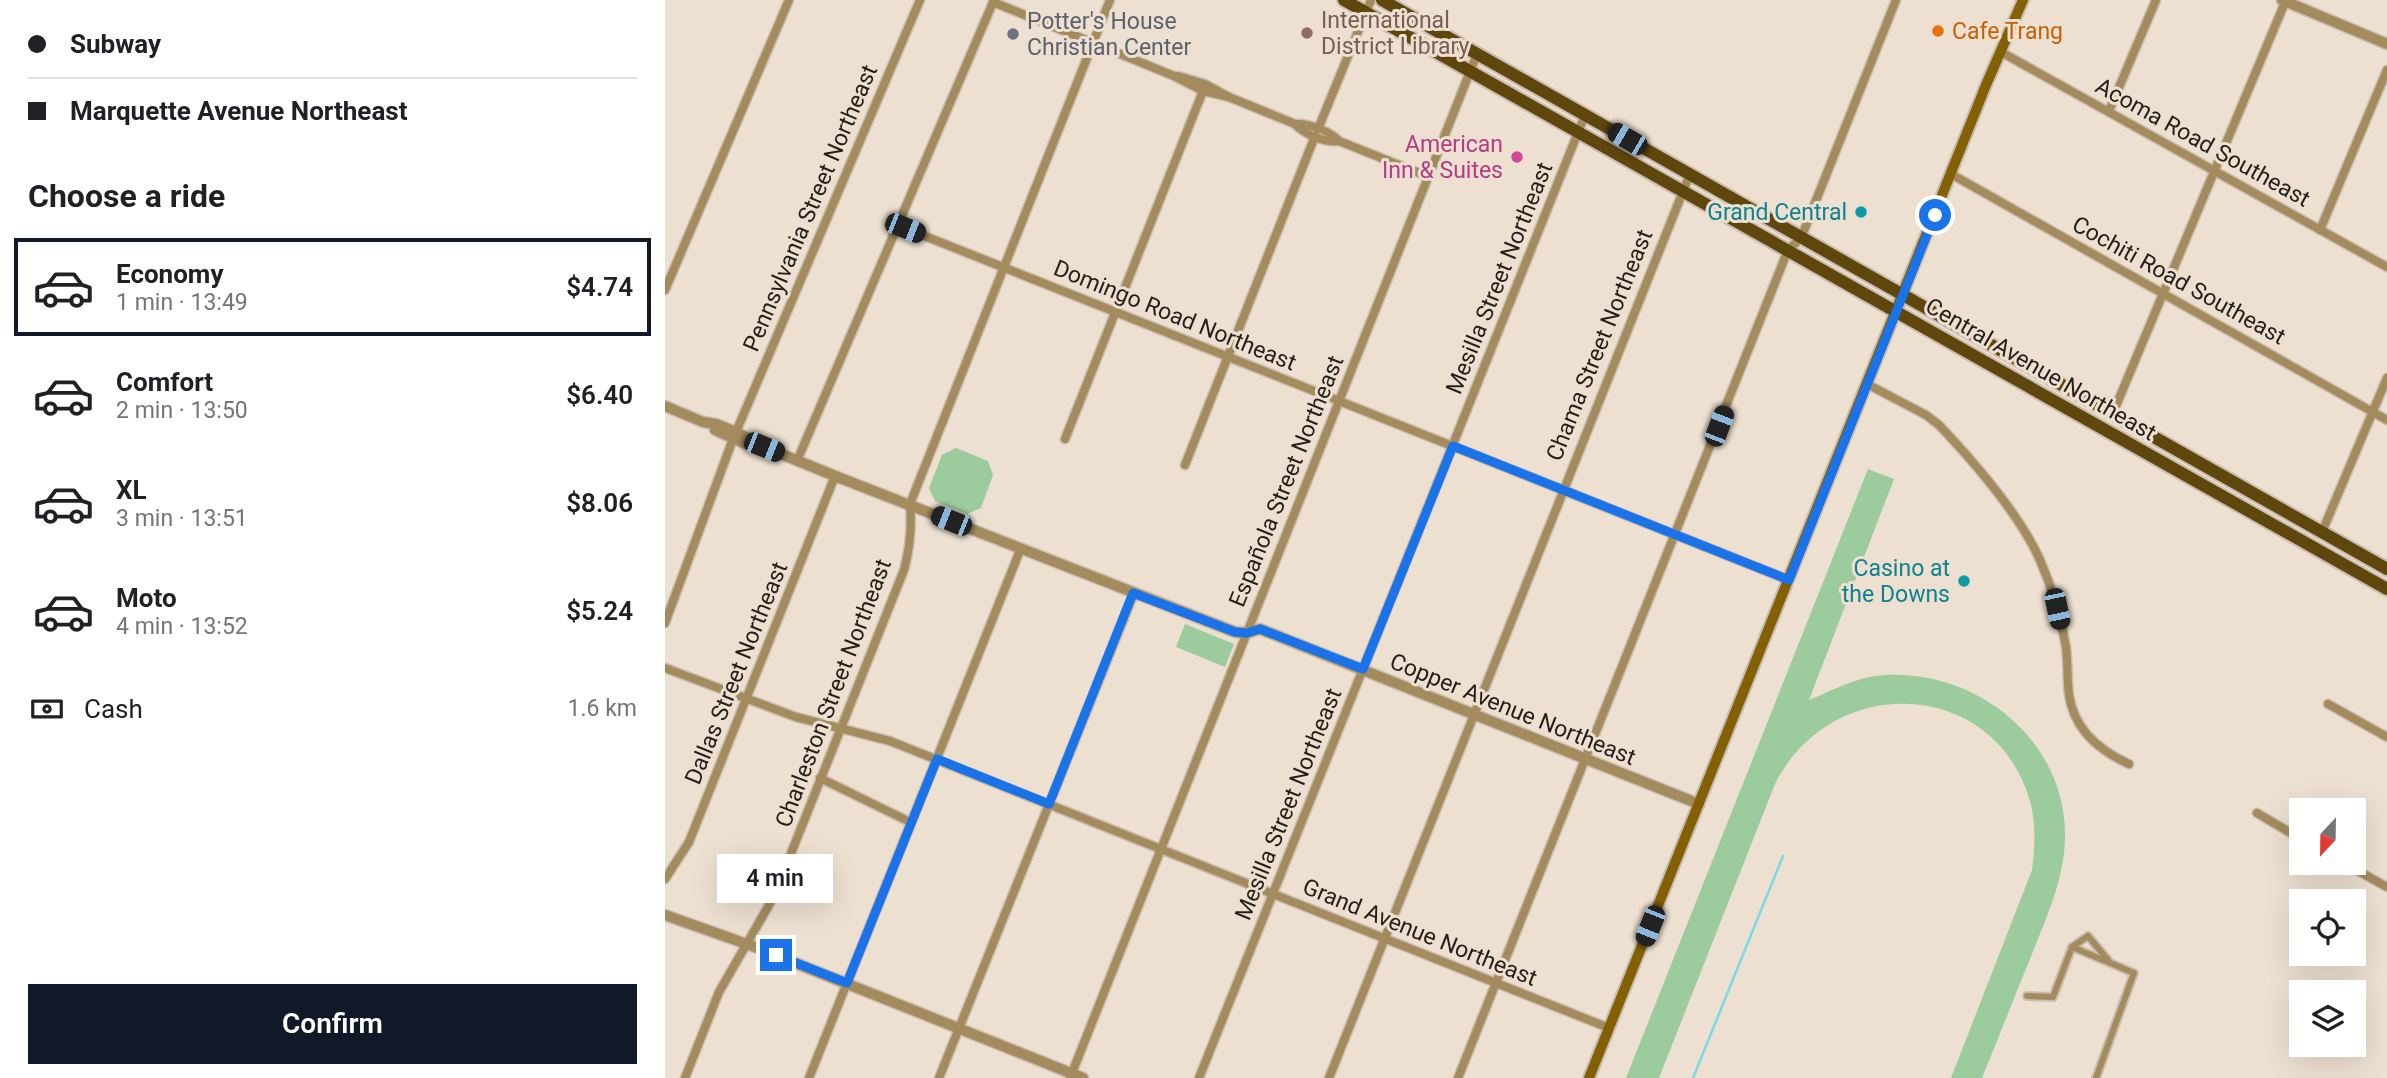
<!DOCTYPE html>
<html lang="en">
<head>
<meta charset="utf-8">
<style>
  body { margin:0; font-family:Roboto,sans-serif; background:#f2f2f2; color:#202124; height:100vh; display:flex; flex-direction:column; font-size:26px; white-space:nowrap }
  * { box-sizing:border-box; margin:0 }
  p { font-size:23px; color:#757577 }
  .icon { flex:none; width:38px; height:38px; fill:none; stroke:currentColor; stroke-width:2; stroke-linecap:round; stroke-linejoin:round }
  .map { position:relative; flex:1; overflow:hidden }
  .side { display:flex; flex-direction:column; background:#fff; width:665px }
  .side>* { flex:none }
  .hud { display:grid; align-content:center; height:154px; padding:0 28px; background:#fff }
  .needle { width:46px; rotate:202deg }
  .fabs { position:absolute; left:1624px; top:798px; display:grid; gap:14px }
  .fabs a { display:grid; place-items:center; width:77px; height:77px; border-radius:0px; background:#fff; box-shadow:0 7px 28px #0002; font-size:35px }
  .end { position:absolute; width:32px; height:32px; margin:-16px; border:9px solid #1a73e8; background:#fff; box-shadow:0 0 0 4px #fff }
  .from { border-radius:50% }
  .bubble { position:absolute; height:49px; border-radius:0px; background:#fff; box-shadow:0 7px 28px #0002; font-size:23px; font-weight:600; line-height:49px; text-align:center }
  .car { position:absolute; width:21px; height:42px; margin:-21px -10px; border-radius:9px; box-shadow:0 0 5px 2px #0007; background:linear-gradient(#222 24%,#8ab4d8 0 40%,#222 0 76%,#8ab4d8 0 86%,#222 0) }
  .hud b { display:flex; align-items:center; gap:24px; height:66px; font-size:26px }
  .hud b+b { border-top:2px solid #e0e0e0 }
  .hud i { width:18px; height:18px; background:#202124 }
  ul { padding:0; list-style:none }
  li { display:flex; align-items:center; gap:21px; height:98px; margin:0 14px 10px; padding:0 14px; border:4px solid transparent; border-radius:0px }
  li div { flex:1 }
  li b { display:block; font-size:26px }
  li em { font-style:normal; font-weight:600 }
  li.selected { border-color:#111827 }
  li>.icon { width:63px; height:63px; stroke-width:1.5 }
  h2 { padding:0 28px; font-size:32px; line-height:84px }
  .pay { display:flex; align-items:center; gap:18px; height:77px; padding:0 28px; font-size:26px }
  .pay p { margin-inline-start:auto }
  .button { display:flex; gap:14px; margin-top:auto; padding:14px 28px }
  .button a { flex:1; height:80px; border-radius:0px; background:#111827; color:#fff; font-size:28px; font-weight:600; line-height:80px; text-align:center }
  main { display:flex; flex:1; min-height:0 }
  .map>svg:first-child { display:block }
</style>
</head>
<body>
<main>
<section class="side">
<div class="hud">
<b><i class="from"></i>Subway</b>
<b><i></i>Marquette Avenue Northeast</b>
</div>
<h2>Choose a ride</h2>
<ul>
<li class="selected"><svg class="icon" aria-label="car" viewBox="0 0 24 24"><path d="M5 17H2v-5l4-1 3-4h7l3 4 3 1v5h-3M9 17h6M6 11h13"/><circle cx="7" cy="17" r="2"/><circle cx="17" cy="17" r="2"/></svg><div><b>Economy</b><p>1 min · 13:49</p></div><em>$4.74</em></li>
<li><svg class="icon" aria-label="car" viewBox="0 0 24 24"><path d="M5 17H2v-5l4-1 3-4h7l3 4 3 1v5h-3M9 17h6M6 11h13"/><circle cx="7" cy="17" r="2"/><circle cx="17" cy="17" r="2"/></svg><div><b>Comfort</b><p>2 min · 13:50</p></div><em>$6.40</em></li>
<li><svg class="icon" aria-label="car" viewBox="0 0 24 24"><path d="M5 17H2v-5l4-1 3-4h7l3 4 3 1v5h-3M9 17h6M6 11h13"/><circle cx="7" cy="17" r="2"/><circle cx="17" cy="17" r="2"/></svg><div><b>XL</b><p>3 min · 13:51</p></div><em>$8.06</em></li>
<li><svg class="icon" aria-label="car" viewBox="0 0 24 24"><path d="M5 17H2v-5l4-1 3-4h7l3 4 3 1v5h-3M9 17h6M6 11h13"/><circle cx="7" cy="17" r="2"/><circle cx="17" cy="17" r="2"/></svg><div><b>Moto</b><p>4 min · 13:52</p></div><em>$5.24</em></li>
</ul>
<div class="pay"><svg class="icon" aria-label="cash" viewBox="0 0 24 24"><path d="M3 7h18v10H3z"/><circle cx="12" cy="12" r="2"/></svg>Cash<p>1.6 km</p></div>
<div class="button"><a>Confirm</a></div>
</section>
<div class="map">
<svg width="1722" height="1078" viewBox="0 0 1722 1078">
  <rect width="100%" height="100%" fill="#ede0d1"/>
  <g fill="#9ccc9e">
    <path d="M291,448l32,13 5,14 -12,33 -14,6 -32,-13 -6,-13 13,-33z"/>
    <path d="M1203,469l26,10 -85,221c24,-10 47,-23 75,-25 99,-6 192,74 180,178 -4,35 -19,68 -32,101 -17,41 -33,83 -50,124h-31l81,-208c3,-23 4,-46 -2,-69 -36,-124 -199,-129 -255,-17l-116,294h-33z"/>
    <path d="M520,624l49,20 -9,23 -49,-20z"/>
  </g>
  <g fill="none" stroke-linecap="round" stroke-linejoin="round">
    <path stroke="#79d9e7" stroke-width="2.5" d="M1028,1078l90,-222"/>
    <defs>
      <g id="pedestrian">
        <path d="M1407,947l16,-11 20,24"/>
        <path d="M1362,996l26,1 19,-50 62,26 -38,105"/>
      </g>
      <g id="minor">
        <path d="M328,2l181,74 29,15 26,6"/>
        <path d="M1336,52l386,215"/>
        <path d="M513,76l27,8 24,13 66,27c9,10 30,19 44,17"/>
        <path d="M1444,111l47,-111"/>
        <path d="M630,124c13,-1 35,7 44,17l90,36"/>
        <path d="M653,129l53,-129"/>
        <path d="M1286,174l436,246"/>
        <path d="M232,225l892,355"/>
        <path d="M1655,230l67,-160"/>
        <path d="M0,290l124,-290"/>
        <path d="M1202,384l59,31 13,10c35,37 80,88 101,135 12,28 21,57 26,87 2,16 1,32 3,48 5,34 29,55 60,69"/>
        <path d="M1448,413l173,-413"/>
        <path d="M71,432l184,-432"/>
        <path d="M400,439l138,-348"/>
        <path d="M132,461l197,-461"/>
        <path d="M520,465l130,-329"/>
        <path d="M1657,532l65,-154"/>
        <path d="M0,623l68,-184"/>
        <path d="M0,668l131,49 94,24 719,287"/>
        <path d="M1663,704l59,33"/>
        <path d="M155,778l90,44"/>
        <path d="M1592,813l44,26"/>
        <path d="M1679,863l43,24"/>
        <path d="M0,879l24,-37 146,-366"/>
        <path d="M20,1078l34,-86 50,-87 15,-34 120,-301c6,-22 8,-43 6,-66l200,-504"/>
        <path d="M144,1078l212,-530"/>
        <path d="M274,1078l195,-485"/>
        <path d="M405,1078l407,-1024"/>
        <path d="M534,1078l386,-963"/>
        <path d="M664,1078l361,-904"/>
        <path d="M793,1078l330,-828 13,-12 95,-238"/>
      </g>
      <g id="tertiary">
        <path d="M1617,0l105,44"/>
        <path d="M0,406l38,16 13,2 20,8 28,15 71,29 400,156 12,1 13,-4 439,175"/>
        <path d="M50,430l31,14"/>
        <path d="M0,915l90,32 328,131"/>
      </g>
      <path id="secondary" d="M924,1078l397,-993 37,-85"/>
      <g id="primary">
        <path d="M679,0l1043,589"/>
        <path d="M717,0l1005,569"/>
      </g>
    </defs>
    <use href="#pedestrian" stroke="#c9bdb0" stroke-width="10"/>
    <use href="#minor" stroke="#c9bdb0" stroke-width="11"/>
    <use href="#tertiary" stroke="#c9bdb0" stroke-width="13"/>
    <use href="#secondary" stroke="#c9bdb0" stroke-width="14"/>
    <use href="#primary" stroke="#c9bdb0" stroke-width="16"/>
    <use href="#pedestrian" stroke="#a38b5d" stroke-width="6"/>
    <use href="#minor" stroke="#a38b5d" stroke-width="8"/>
    <use href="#tertiary" stroke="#a38b5d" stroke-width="10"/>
    <use href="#secondary" stroke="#836004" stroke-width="10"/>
    <use href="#primary" stroke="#5f460d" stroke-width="12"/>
  </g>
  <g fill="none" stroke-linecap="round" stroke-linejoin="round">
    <path stroke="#1a73e8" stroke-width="9" d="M111,955l71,28 90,-224 112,45 84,-211 102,39 12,1 13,-4 103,40 90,-223 336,134 146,-365"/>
  </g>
  <circle fill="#e8710a" stroke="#ede0d1" stroke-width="2.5" cx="1273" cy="31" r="7"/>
  <circle fill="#8d6e63" stroke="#ede0d1" stroke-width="2.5" cx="642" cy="33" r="7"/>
  <circle fill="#6b7280" stroke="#ede0d1" stroke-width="2.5" cx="348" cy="34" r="7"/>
  <circle fill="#d1479c" stroke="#ede0d1" stroke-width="2.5" cx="852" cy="157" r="7"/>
  <g fill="#0f9aa8" stroke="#ede0d1" stroke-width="2.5">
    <circle cx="1196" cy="212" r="7"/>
    <circle cx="1299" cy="581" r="7"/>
  </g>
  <g text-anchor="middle" stroke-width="6" stroke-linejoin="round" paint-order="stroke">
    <g font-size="23" fill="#785e54" stroke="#ede0d1" text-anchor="start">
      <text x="656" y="28">International<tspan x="656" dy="26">District Library</tspan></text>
    </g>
    <g font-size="23" fill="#5b616d" stroke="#ede0d1" text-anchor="start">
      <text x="362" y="29">Potter's House<tspan x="362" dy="26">Christian Center</tspan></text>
    </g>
    <g font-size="23" fill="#c56008" stroke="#ede0d1" text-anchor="start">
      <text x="1287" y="39">Cafe Trang</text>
    </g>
    <g font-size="23" fill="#241f19" stroke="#ede0d1">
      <text transform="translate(1538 142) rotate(29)" y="8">Acoma Road Southeast</text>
      <text transform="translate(145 208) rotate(-67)" y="8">Pennsylvania Street Northeast</text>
      <text transform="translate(834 278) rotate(-68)" y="8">Mesilla Street Northeast</text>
      <text transform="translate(1514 280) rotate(29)" y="8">Cochiti Road Southeast</text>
      <text transform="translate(510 315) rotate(22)" y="8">Domingo Road Northeast</text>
      <text transform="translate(934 345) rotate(-68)" y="8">Chama Street Northeast</text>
      <text transform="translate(1376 369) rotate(30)" y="8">Central Avenue Northeast</text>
      <text transform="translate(621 481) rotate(-68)" y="8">Española Street Northeast</text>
      <text transform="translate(71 673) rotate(-68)" y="8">Dallas Street Northeast</text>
      <text transform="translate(168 693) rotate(-69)" y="8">Charleston Street Northeast</text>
      <text transform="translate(848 709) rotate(22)" y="8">Copper Avenue Northeast</text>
      <text transform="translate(623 804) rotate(-68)" y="8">Mesilla Street Northeast</text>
      <text transform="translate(755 932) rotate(22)" y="8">Grand Avenue Northeast</text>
    </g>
    <g font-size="23" fill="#b23c85" stroke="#ede0d1" text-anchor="end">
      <text x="838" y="152">American<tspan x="838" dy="26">Inn &amp; Suites</tspan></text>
    </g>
    <g font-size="23" fill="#0d838f" stroke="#ede0d1" text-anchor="end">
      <text x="1182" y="220">Grand Central</text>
      <text x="1285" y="576">Casino at<tspan x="1285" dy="26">the Downs</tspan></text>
    </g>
  </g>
</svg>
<div class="fabs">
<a><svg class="needle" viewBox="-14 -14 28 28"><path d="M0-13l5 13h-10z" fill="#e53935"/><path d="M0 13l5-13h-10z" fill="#757577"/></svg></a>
<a><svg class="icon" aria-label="locate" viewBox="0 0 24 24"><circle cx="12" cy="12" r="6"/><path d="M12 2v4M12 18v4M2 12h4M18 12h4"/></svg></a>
<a><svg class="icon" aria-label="layers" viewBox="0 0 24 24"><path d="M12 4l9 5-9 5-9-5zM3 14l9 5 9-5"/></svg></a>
</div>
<i class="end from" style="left:1270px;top:215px"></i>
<i class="end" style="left:111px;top:955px"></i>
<div class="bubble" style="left:52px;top:854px;width:116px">4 min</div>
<i class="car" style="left:962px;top:139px;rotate:300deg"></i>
<i class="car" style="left:240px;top:228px;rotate:112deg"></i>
<i class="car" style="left:1054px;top:426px;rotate:21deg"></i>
<i class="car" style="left:99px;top:447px;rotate:112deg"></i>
<i class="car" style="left:286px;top:521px;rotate:292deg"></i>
<i class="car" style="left:1392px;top:609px;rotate:168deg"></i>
<i class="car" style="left:985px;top:926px;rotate:202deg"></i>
</div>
</main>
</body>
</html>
